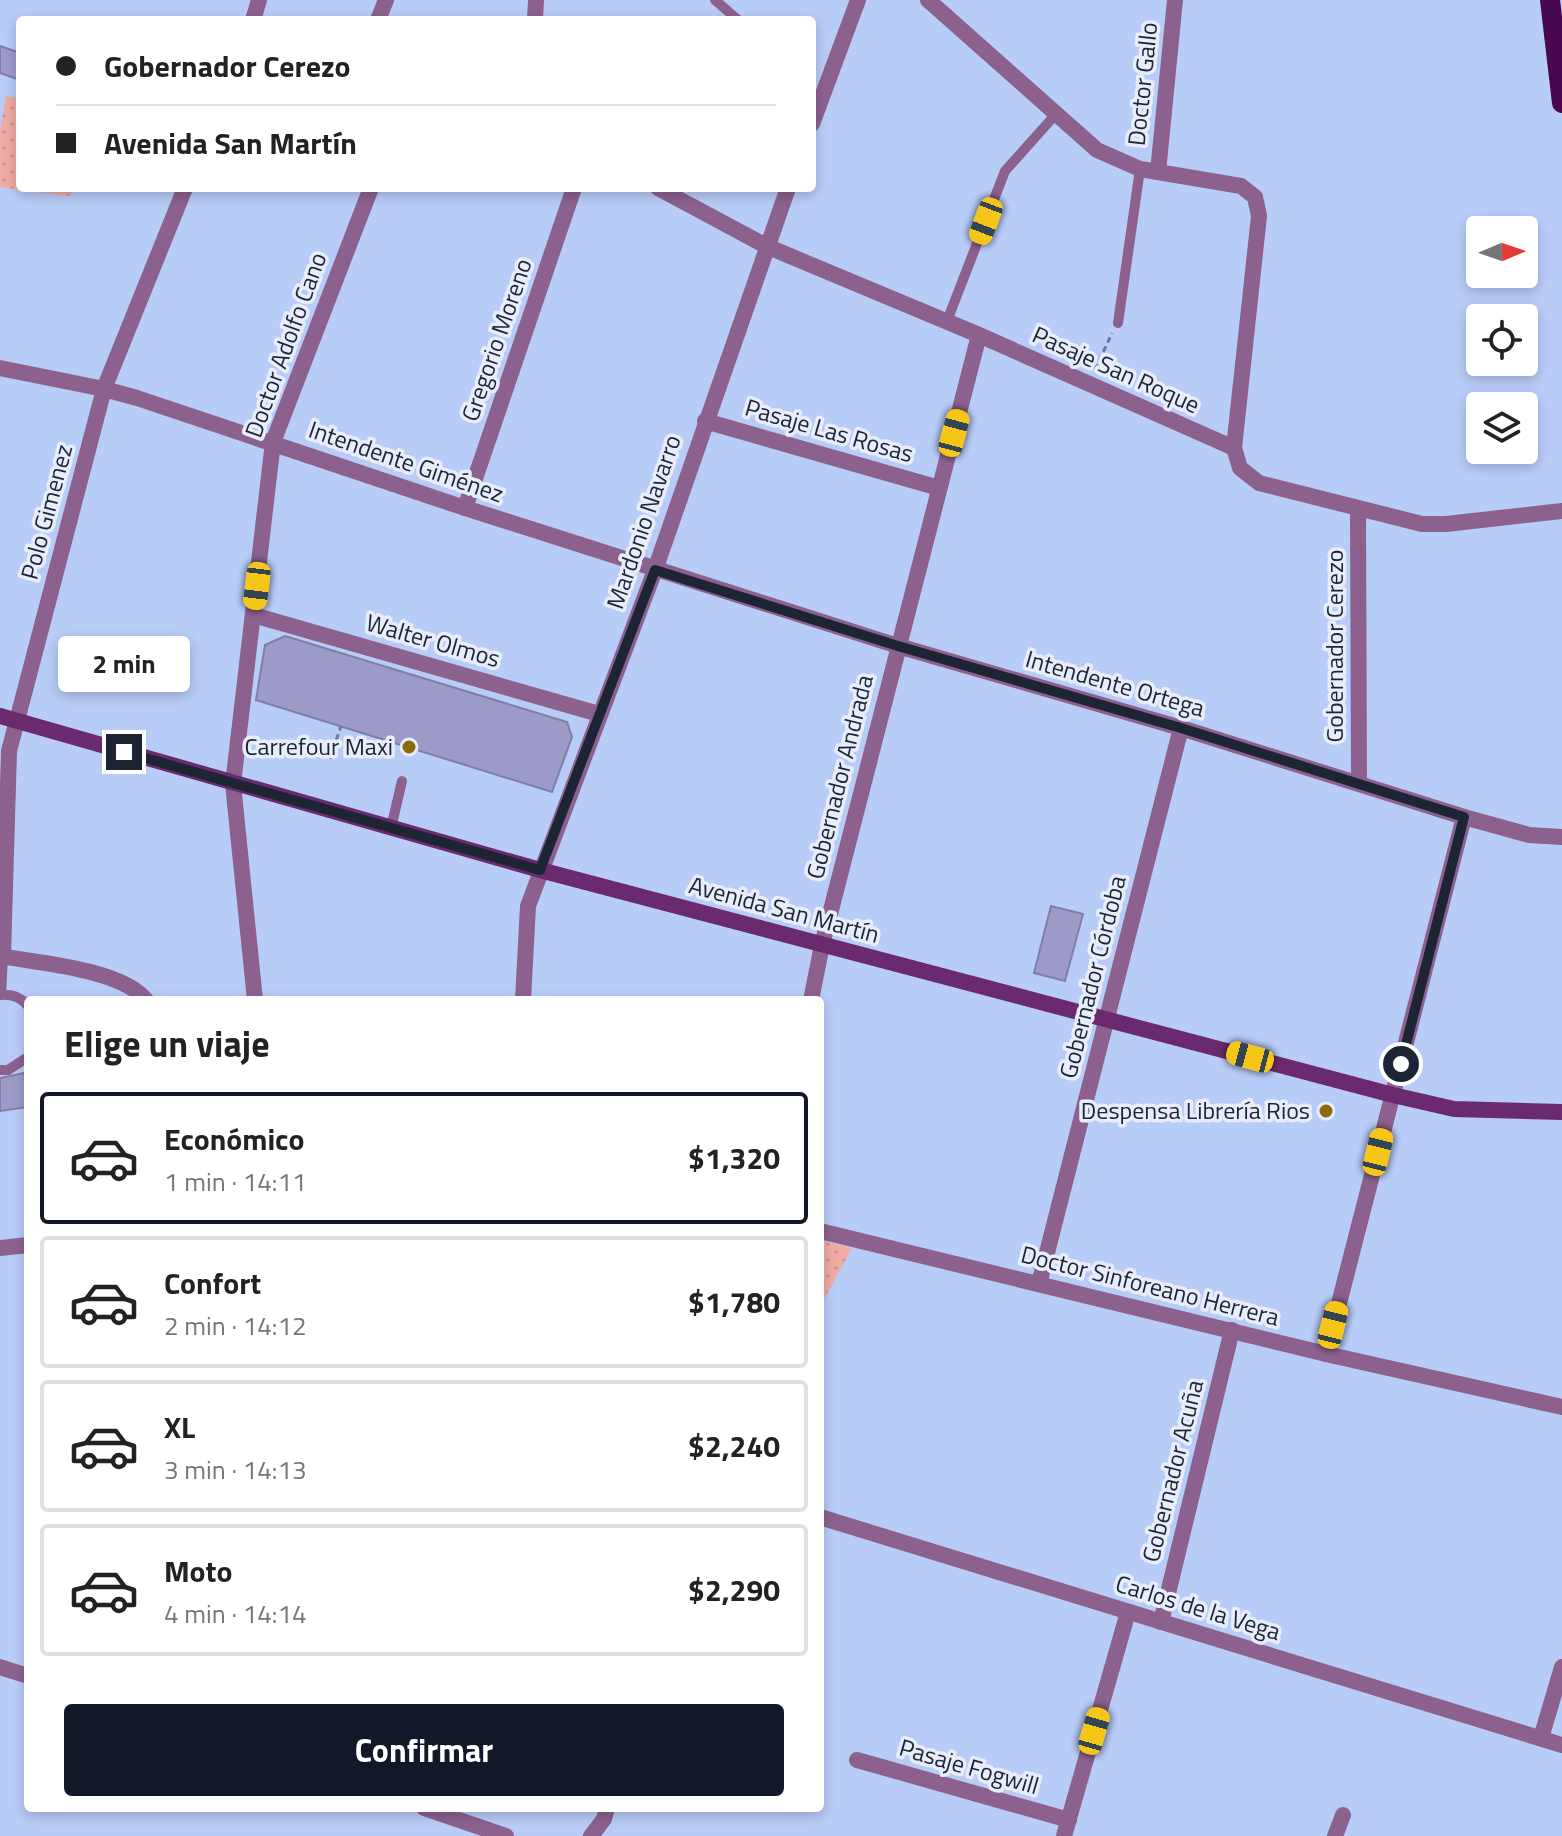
<!DOCTYPE html>
<html lang="es">
<head>
<meta charset="utf-8">
<style>
  body { margin:0; font-family:"Titillium Web",sans-serif; background:#f6f6f6; color:#222; height:100vh; display:flex; flex-direction:column; font-size:30px; white-space:nowrap }
  * { box-sizing:border-box; margin:0 }
  p { font-size:26px; color:#767676 }
  .icon { flex:none; width:44px; height:44px; fill:none; stroke:currentColor; stroke-width:2; stroke-linecap:round; stroke-linejoin:round }
  .map { position:relative; flex:1; overflow:hidden }
  .drawer { position:absolute; left:24px; top:996px; width:800px; height:816px; display:flex; flex-direction:column; background:#fff; border-radius:8px; box-shadow:0 4px 12px #0003 }
  .drawer>* { flex:none }
  .banner { position:absolute; left:16px; top:16px; width:800px; height:176px; border-radius:8px; box-shadow:0 4px 12px #0003; display:grid; align-content:center; height:176px; padding:0 40px; background:#fff }
  .needle { width:52px; rotate:88deg }
  .fabs { position:absolute; left:1466px; top:216px; display:grid; gap:16px }
  .fabs a { display:grid; place-items:center; width:72px; height:72px; border-radius:8px; background:#fff; box-shadow:0 4px 12px #0003; font-size:40px }
  .end { position:absolute; width:36px; height:36px; margin:-18px; border:10px solid #1d2535; background:#fff; box-shadow:0 0 0 4px #fff }
  .from { border-radius:50% }
  .bubble { position:absolute; height:56px; border-radius:8px; background:#fff; box-shadow:0 4px 12px #0003; font-size:26px; font-weight:700; line-height:56px; text-align:center }
  .car { position:absolute; width:24px; height:48px; margin:-24px -12px; border-radius:10px; box-shadow:0 0 6px 2px #0007; background:linear-gradient(#f5c518 24%,#345 0 40%,#f5c518 0 76%,#345 0 86%,#f5c518 0) }
  .banner b { display:flex; align-items:center; gap:28px; height:76px; font-size:30px }
  .banner b+b { border-top:2px solid #e0e0e0 }
  .banner i { width:20px; height:20px; background:#222 }
  ul { padding:0; list-style:none }
  li { display:flex; align-items:center; gap:24px; height:132px; margin:0 16px 12px; padding:0 24px; border:4px solid #e0e0e0; border-radius:8px }
  li div { flex:1 }
  li b { display:block; font-size:30px }
  li em { font-style:normal; font-weight:700 }
  li.current { border-color:#111827 }
  li>.icon { width:72px; height:72px; stroke-width:1.5 }
  h2 { padding:0 40px; font-size:36px; line-height:96px }
  .action { display:flex; gap:16px; margin-top:auto; padding:16px 40px }
  .action a { flex:1; height:92px; border-radius:8px; background:#111827; color:#fff; font-size:32px; font-weight:700; line-height:92px; text-align:center }
  .map>svg:first-child { display:block }
</style>
</head>
<body>
<div class="map">
<svg width="1562" height="1836" viewBox="0 0 1562 1836">
  <defs>
    <pattern id="park-dots" width="8" height="8" patternUnits="userSpaceOnUse" patternTransform="scale(2)"><rect width="8" height="8" fill="#f0aba4"/><path d="M2 2h.1M6 6h.1" fill="none" stroke="#cd938e" stroke-width="1.8" stroke-linecap="round"/></pattern>
  </defs>
  <rect width="100%" height="100%" fill="#b8ccf8"/>
  <g fill="url(#park-dots)">
    <path d="M6,96l14,2v90h54l-4,8 -70,-9v-55z"/>
    <path d="M820,1240l32,8 -32,59z"/>
  </g>
  <g fill="#9c9bc8" stroke="#7f7ea9" stroke-width="2">
    <path d="M0,46l20,7v27l-20,-7z"/>
    <path d="M285,636l282,86 5,15 -20,55 -296,-92 9,-55z"/>
    <path d="M1051,906l32,8 -18,67 -31,-8z"/>
    <path d="M24,1073l4,34 -28,4v-33z"/>
  </g>
  <g fill="none" stroke-linecap="round" stroke-linejoin="round">
    <g stroke="#6d7b99" stroke-width="3" stroke-dasharray="6 4" stroke-linecap="butt">
      <path d="M1095,370l17,-37"/>
      <path d="M330,759l11,-33"/>
    </g>
    <g stroke="#8c618e" stroke-width="10">
      <path d="M715,0l23,20"/>
      <path d="M947,321l58,-150 51,-57"/>
      <path d="M1118,323l22,-154"/>
      <path d="M391,828l11,-47"/>
      <path d="M0,995c11,-1 21,2 28,11"/>
      <path d="M1,995l2,-39"/>
      <path d="M0,1070h8l20,-13"/>
    </g>
    <g stroke="#8c618e" stroke-width="16">
      <path d="M928,0l169,150 43,19 101,17 14,11 4,19 -25,232 6,20 19,15 163,41h24l116,-13"/>
      <path d="M253,20l6,-20"/>
      <path d="M378,20l8,-20"/>
      <path d="M535,20l1,-20"/>
      <path d="M812,124l46,-124"/>
      <path d="M1158,172l17,-172"/>
      <path d="M658,188l108,58 213,89 255,113"/>
      <path d="M0,368l104,21 33,9 328,110 433,138 283,82 283,89 65,18 33,2"/>
      <path d="M705,421l234,67"/>
      <path d="M465,508l109,-320"/>
      <path d="M1358,509l1,274"/>
      <path d="M253,615l346,99"/>
      <path d="M0,956c39,7 121,13 146,44"/>
      <path d="M3,956l6,-205 95,-362 81,-201"/>
      <path d="M255,1000l-22,-216 40,-342 98,-254"/>
      <path d="M523,1000l5,-94 127,-336 133,-382"/>
      <path d="M811,1000l11,-55 157,-610"/>
      <path d="M820,1231l506,123 236,53"/>
      <path d="M0,1248l28,-3"/>
      <path d="M1039,1284l142,-556"/>
      <path d="M1326,1354l138,-537"/>
      <path d="M820,1517l742,228"/>
      <path d="M1161,1622l71,-292"/>
      <path d="M0,1667l28,9"/>
      <path d="M1541,1738l21,-71"/>
      <path d="M857,1760l212,60"/>
      <path d="M424,1808l82,28"/>
      <path d="M591,1836l13,-17 3,-11"/>
      <path d="M1064,1836l64,-224"/>
      <path d="M1335,1836l8,-21"/>
    </g>
    <path stroke="#6a2a6d" stroke-width="16" d="M0,716l540,154 853,225 61,14 108,3"/>
    <path stroke="#49074e" stroke-width="20" d="M1550,0l12,103"/>
  </g>
  <g fill="none" stroke-linecap="round" stroke-linejoin="round">
    <path stroke="#1d2535" stroke-width="10" d="M124,752l416,118 115,-300 243,76 283,82 283,89 -63,247"/>
  </g>
  <g fill="#8c6a0b" stroke="#e7edfb" stroke-width="3">
    <circle cx="409" cy="747" r="8"/>
    <circle cx="1326" cy="1111" r="8"/>
  </g>
  <g text-anchor="middle" stroke-width="7" stroke-linejoin="round" paint-order="stroke">
    <g font-size="24" fill="#1d2535" stroke="#e7edfb">
      <text transform="translate(1143 84) rotate(-84)" y="8">Doctor Gallo</text>
      <text transform="translate(497 340) rotate(-71)" y="8">Gregorio Moreno</text>
      <text transform="translate(286 345) rotate(-70)" y="8">Doctor Adolfo Cano</text>
      <text transform="translate(1116 370) rotate(24)" y="8">Pasaje San Roque</text>
      <text transform="translate(829 431) rotate(16)" y="8">Pasaje Las Rosas</text>
      <text transform="translate(406 462) rotate(19)" y="8">Intendente Giménez</text>
      <text transform="translate(47 512) rotate(-75)" y="8">Polo Gimenez</text>
      <text transform="translate(644 522) rotate(-71)" y="8">Mardonio Navarro</text>
      <text transform="translate(433 641) rotate(16)" y="8">Walter Olmos</text>
      <text transform="translate(1335 646) rotate(-90)" y="8">Gobernador Cerezo</text>
      <text transform="translate(1115 684) rotate(16)" y="8">Intendente Ortega</text>
      <text transform="translate(840 777) rotate(-76)" y="8">Gobernador Andrada</text>
      <text transform="translate(784 910) rotate(15)" y="8">Avenida San Martín</text>
      <text transform="translate(1093 977) rotate(-76)" y="8">Gobernador Córdoba</text>
      <text transform="translate(1150 1286) rotate(14)" y="8">Doctor Sinforeano Herrera</text>
      <text transform="translate(1173 1471) rotate(-76)" y="8">Gobernador Acuña</text>
      <text transform="translate(1198 1608) rotate(17)" y="8">Carlos de la Vega</text>
      <text transform="translate(969 1767) rotate(16)" y="8">Pasaje Fogwill</text>
    </g>
    <g font-size="24" fill="#1d2535" stroke="#e7edfb" text-anchor="end">
      <text x="393" y="755">Carrefour Maxi</text>
      <text x="1310" y="1119">Despensa Librería Rios</text>
    </g>
  </g>
</svg>
<div class="fabs">
<a><svg class="needle" viewBox="-14 -14 28 28"><path d="M0-13l5 13h-10z" fill="#e53935"/><path d="M0 13l5-13h-10z" fill="#767676"/></svg></a>
<a><svg class="icon" aria-label="locate" viewBox="0 0 24 24"><circle cx="12" cy="12" r="6"/><path d="M12 2v4M12 18v4M2 12h4M18 12h4"/></svg></a>
<a><svg class="icon" aria-label="layers" viewBox="0 0 24 24"><path d="M12 4l9 5-9 5-9-5zM3 14l9 5 9-5"/></svg></a>
</div>
<i class="end from" style="left:1401px;top:1064px"></i>
<i class="end" style="left:124px;top:752px"></i>
<div class="bubble" style="left:58px;top:636px;width:132px">2 min</div>
<i class="car" style="left:986px;top:221px;rotate:201deg"></i>
<i class="car" style="left:954px;top:433px;rotate:15deg"></i>
<i class="car" style="left:257px;top:586px;rotate:187deg"></i>
<i class="car" style="left:1250px;top:1057px;rotate:285deg"></i>
<i class="car" style="left:1378px;top:1152px;rotate:14deg"></i>
<i class="car" style="left:1333px;top:1325px;rotate:14deg"></i>
<i class="car" style="left:1094px;top:1731px;rotate:16deg"></i>
<div class="banner">
<b><i class="from"></i>Gobernador Cerezo</b>
<b><i></i>Avenida San Martín</b>
</div>
<section class="drawer">
<h2>Elige un viaje</h2>
<ul>
<li class="current"><svg class="icon" aria-label="car" viewBox="0 0 24 24"><path d="M5 17H2v-5l4-1 3-4h7l3 4 3 1v5h-3M9 17h6M6 11h13"/><circle cx="7" cy="17" r="2"/><circle cx="17" cy="17" r="2"/></svg><div><b>Económico</b><p>1 min · 14:11</p></div><em>$1,320</em></li>
<li><svg class="icon" aria-label="car" viewBox="0 0 24 24"><path d="M5 17H2v-5l4-1 3-4h7l3 4 3 1v5h-3M9 17h6M6 11h13"/><circle cx="7" cy="17" r="2"/><circle cx="17" cy="17" r="2"/></svg><div><b>Confort</b><p>2 min · 14:12</p></div><em>$1,780</em></li>
<li><svg class="icon" aria-label="car" viewBox="0 0 24 24"><path d="M5 17H2v-5l4-1 3-4h7l3 4 3 1v5h-3M9 17h6M6 11h13"/><circle cx="7" cy="17" r="2"/><circle cx="17" cy="17" r="2"/></svg><div><b>XL</b><p>3 min · 14:13</p></div><em>$2,240</em></li>
<li><svg class="icon" aria-label="car" viewBox="0 0 24 24"><path d="M5 17H2v-5l4-1 3-4h7l3 4 3 1v5h-3M9 17h6M6 11h13"/><circle cx="7" cy="17" r="2"/><circle cx="17" cy="17" r="2"/></svg><div><b>Moto</b><p>4 min · 14:14</p></div><em>$2,290</em></li>
</ul>
<div class="action"><a>Confirmar</a></div>
</section>
</div>
</body>
</html>
